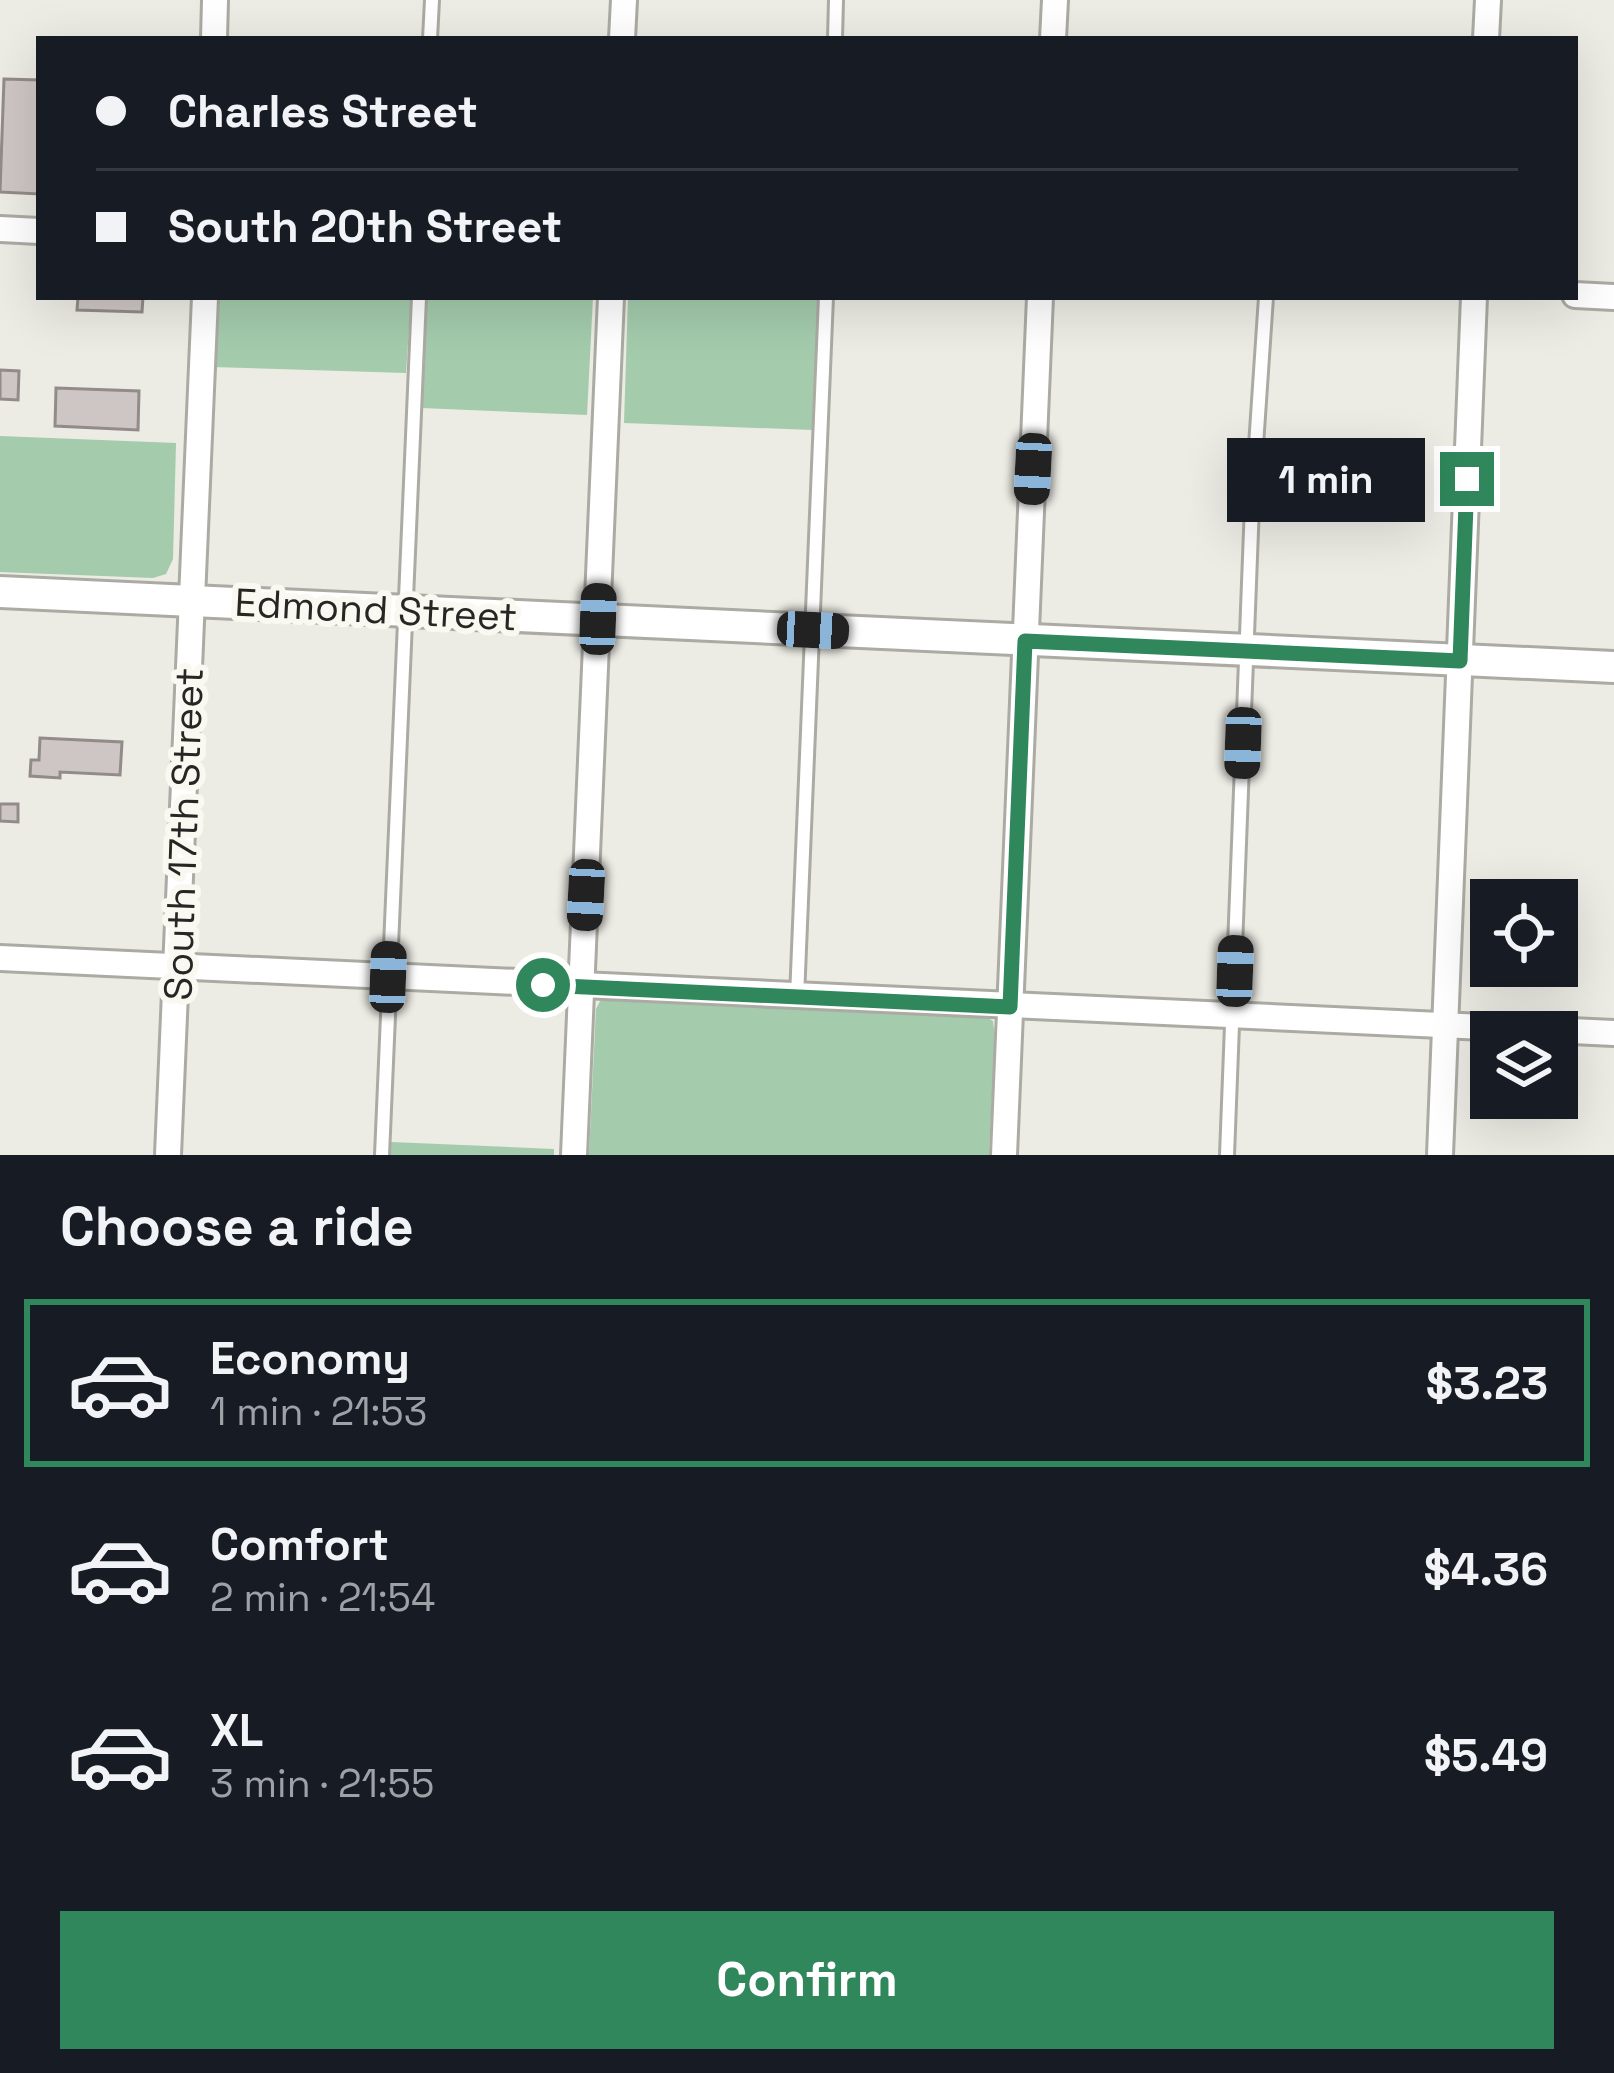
<!DOCTYPE html>
<html lang="en">
<head>
<meta charset="utf-8">
<style>
  body { margin:0; font-family:"Space Grotesk",sans-serif; background:#242831; color:#f1f3f6; height:100vh; display:flex; flex-direction:column; font-size:45px; white-space:nowrap }
  * { box-sizing:border-box; margin:0 }
  p { font-size:39px; color:#9ea1a6 }
  .icon { flex:none; width:66px; height:66px; fill:none; stroke:currentColor; stroke-width:2; stroke-linecap:round; stroke-linejoin:round }
  .map { position:relative; height:1155px; overflow:hidden }
  .side { display:flex; flex-direction:column; background:#171b24; flex:1 }
  .side>* { flex:none }
  .top-card { position:absolute; left:36px; top:36px; width:1542px; height:264px; border-radius:0px; box-shadow:0 12px 48px #0002; display:grid; align-content:center; height:264px; padding:0 60px; background:#171b24 }
  .buttons { position:absolute; left:1470px; top:879px; display:grid; gap:24px }
  .buttons a { display:grid; place-items:center; width:108px; height:108px; border-radius:0px; background:#171b24; box-shadow:0 12px 48px #0002; font-size:60px }
  .end { position:absolute; width:54px; height:54px; margin:-27px; border:15px solid #2f875b; background:#fff; box-shadow:0 0 0 6px #fff }
  .from { border-radius:50% }
  .bubble { position:absolute; height:84px; border-radius:0px; background:#171b24; box-shadow:0 12px 48px #0002; font-size:39px; font-weight:800; line-height:84px; text-align:center }
  .car { position:absolute; width:36px; height:72px; margin:-36px -18px; border-radius:15px; box-shadow:0 0 9px 3px #0007; background:linear-gradient(#222 24%,#8ab4d8 0 40%,#222 0 76%,#8ab4d8 0 86%,#222 0) }
  .top-card b { display:flex; align-items:center; gap:42px; height:114px; font-size:45px }
  .top-card b+b { border-top:3px solid #363941 }
  .top-card i { width:30px; height:30px; background:#f1f3f6 }
  ul { padding:0; list-style:none }
  li { display:flex; align-items:center; gap:36px; height:168px; margin:0 24px 18px; padding:0 36px; border:6px solid transparent; border-radius:0px }
  li div { flex:1 }
  li b { display:block; font-size:45px }
  li em { font-style:normal; font-weight:800 }
  li.selected { border-color:#2f875b }
  li>.icon { width:108px; height:108px; stroke-width:1.5 }
  h2 { padding:0 60px; font-size:54px; line-height:144px }
  .action { display:flex; gap:24px; margin-top:auto; padding:24px 60px }
  .action a { flex:1; height:138px; border-radius:0px; background:#2f875b; color:#fff; font-size:48px; font-weight:800; line-height:138px; text-align:center }
  .map>svg:first-child { display:block }
</style>
</head>
<body>
<div class="map">
<svg width="1614" height="1155" viewBox="0 0 1614 1155">
  <rect width="100%" height="100%" fill="#ecebe4"/>
  <g fill="#a3cbac">
    <path d="M215,297h196l-5,76 -194,-6z"/>
    <path d="M427,297h166l-6,118 -165,-7z"/>
    <path d="M628,297h190l-5,133 -189,-7z"/>
    <path d="M0,436l176,7 -3,116 -7,15 -13,4 -153,-6z"/>
    <path d="M614,998l371,18 8,5 2,16 -6,118h-400l7,-146 4,-8z"/>
    <path d="M391,1142l163,7v6h-164z"/>
  </g>
  <g fill="#cec6c4" stroke="#928b89" stroke-width="3">
    <path d="M4,79l35,1v114l-39,-2z"/>
    <path d="M78,297h65l-1,15 -65,-2z"/>
    <path d="M0,370l19,1 -1,29 -18,-1z"/>
    <path d="M56,388l83,3 -1,39 -83,-4z"/>
    <path d="M40,738l82,4 -2,33 -60,-3v6l-30,-2 1,-16h8z"/>
    <path d="M0,804h18v18l-18,-1z"/>
  </g>
  <g fill="none" stroke-linecap="round" stroke-linejoin="round">
    <defs>
      <g id="service">
        <path d="M430,39l2,-39"/>
        <path d="M835,39l1,-39"/>
        <path d="M797,997l29,-700"/>
        <path d="M382,1155l37,-858"/>
        <path d="M1227,1155l25,-650 14,-208"/>
      </g>
      <g id="minor">
        <path d="M214,39l1,-39"/>
        <path d="M622,39l2,-39"/>
        <path d="M1053,39l2,-39"/>
        <path d="M1486,39l2,-39"/>
        <path d="M0,229l39,2"/>
        <path d="M1575,295l39,2"/>
        <path d="M0,958l1614,75"/>
        <path d="M168,1155l37,-858"/>
        <path d="M574,1155l37,-858"/>
        <path d="M1004,1155l36,-858"/>
        <path d="M1440,1155l34,-858"/>
      </g>
      <path id="tertiary" d="M0,592l1614,75"/>
    </defs>
    <use href="#service" stroke="#abaaa3" stroke-width="18"/>
    <use href="#minor" stroke="#abaaa3" stroke-width="30"/>
    <use href="#tertiary" stroke="#abaaa3" stroke-width="36"/>
    <use href="#service" stroke="#fff" stroke-width="12"/>
    <use href="#minor" stroke="#fff" stroke-width="24"/>
    <use href="#tertiary" stroke="#fff" stroke-width="30"/>
  </g>
  <g fill="none" stroke-linecap="round" stroke-linejoin="round">
    <path stroke="#2f875b" stroke-width="15" d="M543,985l467,22 15,-366 435,20 7,-182"/>
  </g>
  <g text-anchor="middle" stroke-width="12" stroke-linejoin="round" paint-order="stroke">
    <g font-size="39" fill="#272624" stroke="#f9f8f1">
      <text transform="translate(376 609) rotate(3)" y="14">Edmond Street</text>
      <text transform="translate(183 834) rotate(-88)" y="14">South 17th Street</text>
    </g>
  </g>
</svg>
<div class="buttons">
<a><svg class="icon" aria-label="locate" viewBox="0 0 24 24"><circle cx="12" cy="12" r="6"/><path d="M12 2v4M12 18v4M2 12h4M18 12h4"/></svg></a>
<a><svg class="icon" aria-label="layers" viewBox="0 0 24 24"><path d="M12 4l9 5-9 5-9-5zM3 14l9 5 9-5"/></svg></a>
</div>
<i class="end from" style="left:543px;top:985px"></i>
<i class="end" style="left:1467px;top:479px"></i>
<div class="bubble" style="left:1227px;top:438px;width:198px">1 min</div>
<i class="car" style="left:1033px;top:469px;rotate:183deg"></i>
<i class="car" style="left:598px;top:619px;rotate:2deg"></i>
<i class="car" style="left:813px;top:630px;rotate:93deg"></i>
<i class="car" style="left:1243px;top:743px;rotate:182deg"></i>
<i class="car" style="left:586px;top:895px;rotate:183deg"></i>
<i class="car" style="left:1235px;top:971px;rotate:2deg"></i>
<i class="car" style="left:388px;top:977px;rotate:2deg"></i>
<div class="top-card">
<b><i class="from"></i>Charles Street</b>
<b><i></i>South 20th Street</b>
</div>
</div>
<section class="side">
<h2>Choose a ride</h2>
<ul>
<li class="selected"><svg class="icon" aria-label="car" viewBox="0 0 24 24"><path d="M5 17H2v-5l4-1 3-4h7l3 4 3 1v5h-3M9 17h6M6 11h13"/><circle cx="7" cy="17" r="2"/><circle cx="17" cy="17" r="2"/></svg><div><b>Economy</b><p>1 min · 21:53</p></div><em>$3.23</em></li>
<li><svg class="icon" aria-label="car" viewBox="0 0 24 24"><path d="M5 17H2v-5l4-1 3-4h7l3 4 3 1v5h-3M9 17h6M6 11h13"/><circle cx="7" cy="17" r="2"/><circle cx="17" cy="17" r="2"/></svg><div><b>Comfort</b><p>2 min · 21:54</p></div><em>$4.36</em></li>
<li><svg class="icon" aria-label="car" viewBox="0 0 24 24"><path d="M5 17H2v-5l4-1 3-4h7l3 4 3 1v5h-3M9 17h6M6 11h13"/><circle cx="7" cy="17" r="2"/><circle cx="17" cy="17" r="2"/></svg><div><b>XL</b><p>3 min · 21:55</p></div><em>$5.49</em></li>
</ul>
<div class="action"><a>Confirm</a></div>
</section>
</body>
</html>
